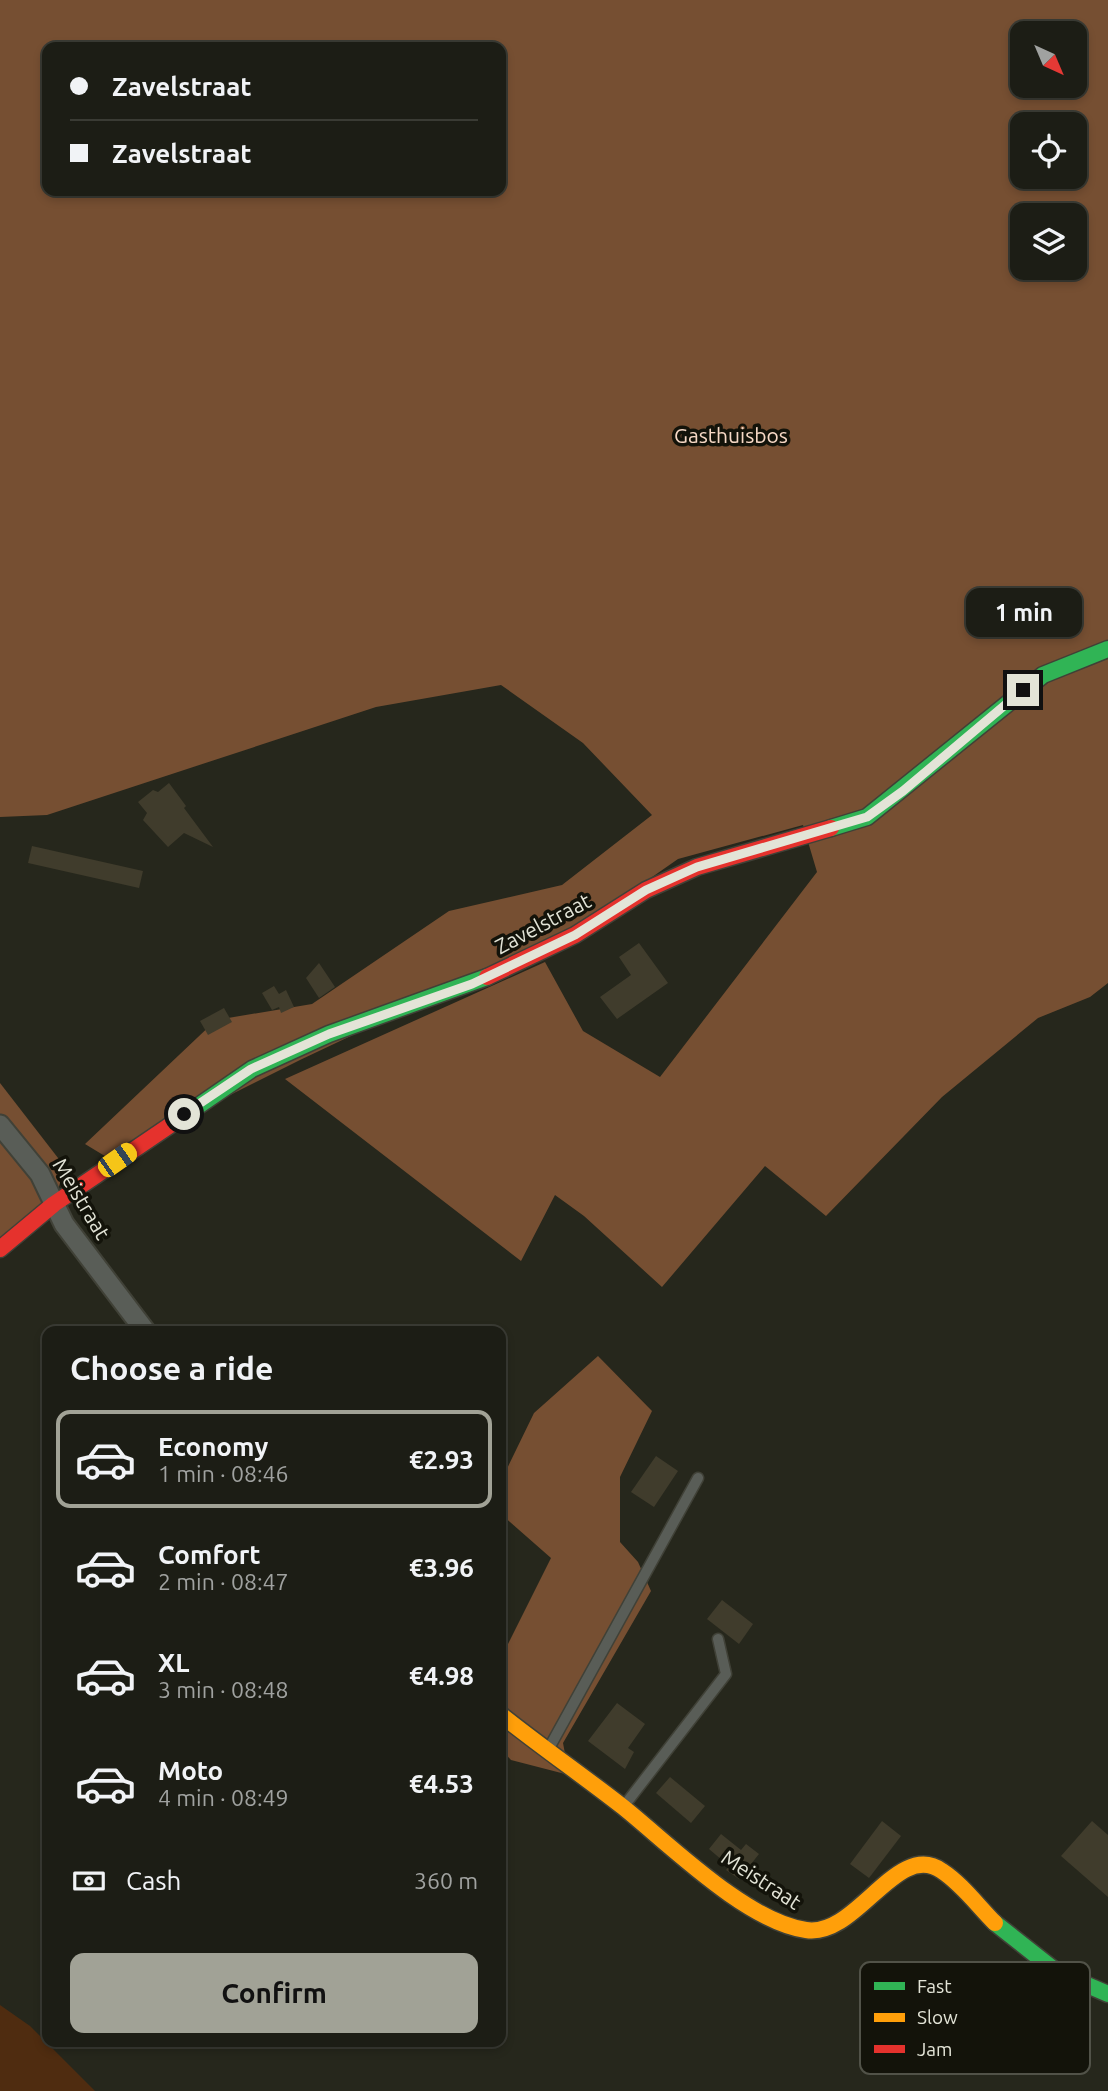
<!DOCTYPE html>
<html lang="en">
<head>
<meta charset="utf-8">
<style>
  body { margin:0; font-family:Ubuntu,sans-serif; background:#292a22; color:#f1f3f6; height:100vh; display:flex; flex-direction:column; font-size:26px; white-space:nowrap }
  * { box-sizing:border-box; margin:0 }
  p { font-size:23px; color:#a0a2a0 }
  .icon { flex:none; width:38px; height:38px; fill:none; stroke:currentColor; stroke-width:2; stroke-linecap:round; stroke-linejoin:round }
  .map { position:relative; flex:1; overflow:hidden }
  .drawer { position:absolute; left:42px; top:1326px; width:464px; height:721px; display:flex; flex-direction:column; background:#1c1d15; border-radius:14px; box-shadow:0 4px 10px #0003,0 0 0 2px #3a3b34 }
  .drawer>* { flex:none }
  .banner { position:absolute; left:42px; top:42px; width:464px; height:154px; border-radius:14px; box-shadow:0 4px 10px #0003,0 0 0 2px #3a3b34; display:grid; align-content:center; height:154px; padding:0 28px; background:#1c1d15 }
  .needle { width:46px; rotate:136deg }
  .buttons { position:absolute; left:1010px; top:21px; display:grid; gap:14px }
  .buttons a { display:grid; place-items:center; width:77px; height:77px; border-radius:14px; background:#1c1d15; box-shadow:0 4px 10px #0003,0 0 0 2px #3a3b34; font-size:35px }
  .end { position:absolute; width:32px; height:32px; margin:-16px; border:9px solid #e3e4d7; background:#111; box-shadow:0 0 0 4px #111 }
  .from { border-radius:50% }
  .bubble { position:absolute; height:49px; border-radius:14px; background:#1c1d15; box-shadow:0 4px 10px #0003,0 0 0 2px #3a3b34; font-size:23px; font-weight:700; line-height:49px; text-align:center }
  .car { position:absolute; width:21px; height:42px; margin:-21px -10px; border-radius:9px; box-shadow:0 0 5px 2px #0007; background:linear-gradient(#f5c518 24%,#345 0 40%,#f5c518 0 76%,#345 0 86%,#f5c518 0) }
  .banner b { display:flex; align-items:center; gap:24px; height:66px; font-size:26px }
  .banner b+b { border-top:2px solid #3a3b34 }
  .banner i { width:18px; height:18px; background:#f1f3f6 }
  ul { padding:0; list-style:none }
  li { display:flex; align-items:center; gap:21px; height:98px; margin:0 14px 10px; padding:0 14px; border:4px solid transparent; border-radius:14px }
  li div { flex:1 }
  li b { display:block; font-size:26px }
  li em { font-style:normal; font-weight:700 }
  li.current { border-color:#a1a296 }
  li>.icon { width:63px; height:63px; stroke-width:1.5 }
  h2 { padding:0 28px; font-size:32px; line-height:84px }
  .pay { display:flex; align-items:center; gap:18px; height:77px; padding:0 28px; font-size:26px }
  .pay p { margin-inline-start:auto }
  .primary-button { display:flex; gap:14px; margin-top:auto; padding:14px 28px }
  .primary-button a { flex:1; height:80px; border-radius:14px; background:#a1a296; color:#111; font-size:28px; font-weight:700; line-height:80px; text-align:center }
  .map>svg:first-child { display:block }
</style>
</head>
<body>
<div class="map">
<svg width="1108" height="2091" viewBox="0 0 1108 2091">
  <rect width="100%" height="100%" fill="#26271c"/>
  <path fill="#4f2c10" d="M0,2005l30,21 65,65h-95z"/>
  <g fill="#764f32" fill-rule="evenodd">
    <path d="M0,0h1108v983l-18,14 -52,21 -96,79 -116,119 -61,-50 -103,121 -78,-71 -29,-21 -34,66 -236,-182 260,-117 38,69 77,46 157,-205 -14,-47 -125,34 -99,69 -279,132 -154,77 -28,27 -33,-20 131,-124 96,-16 137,-93 113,-26 90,-70 -69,-72 -82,-58 -125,22 -329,108 -47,2zM1022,33h52v53h-52zM47,47h453v144h-453zM1022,124h52v53h-52zM1022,215h52v53h-52z"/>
    <path d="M0,1083l65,84 -8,26 -57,47z"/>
    <path d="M598,1356l54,55 -32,66v65l18,20 13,29 -88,152 6,32 -58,-15 -10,-11v-91l50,-100 -49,-43 -2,-32 34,-70z"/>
  </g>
  <g fill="#403c2c">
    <path d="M169,783l17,23 -2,2 29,39 -29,-14 -16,14 -25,-27 4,-7 -9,-11 15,-12 5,2z"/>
    <path d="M32,846l111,25 -4,17 -111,-25z"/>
    <path d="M639,943l29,40 -51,36 -17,-22 31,-22 -12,-18z"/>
    <path d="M319,963l16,24 -16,11 -13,-20z"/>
    <path d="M274,986l5,8 7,-4 8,17 -13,6 -2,-6 -7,3 -10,-17z"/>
    <path d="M224,1008l8,14 -24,13 -8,-14z"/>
    <path d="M656,1456l22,15 -24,36 -23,-15z"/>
    <path d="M722,1600l31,24 -14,20 -32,-25z"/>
    <path d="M617,1703l28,21 -17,24 6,4 -9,17 -37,-28z"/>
    <path d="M670,1777l35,29 -14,17 -35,-30z"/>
    <path d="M882,1821l19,15 -32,42 -19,-14z"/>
    <path d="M1092,1821l16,14v62l-47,-41z"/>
    <path d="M721,1834l20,16 5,-6 13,10 -20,25 -13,-9 3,-4 -20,-17z"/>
  </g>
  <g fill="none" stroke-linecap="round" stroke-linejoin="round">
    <defs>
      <g id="lane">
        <path d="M548,1750l150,-272"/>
        <path d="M624,1806l102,-132 -8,-35"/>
      </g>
      <path id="street" d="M0,1125l40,49 24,50 82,108"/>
      <g id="fast">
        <path d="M831,828l36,-11 176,-142 65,-26"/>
        <path d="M194,1109l58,-40 77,-35 158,-57"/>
        <path d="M995,1923l62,49 51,22"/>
      </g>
      <path id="slow" d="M500,1714c40,32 82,61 123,93 46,37 124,115 183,123 51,8 91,-91 136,-59 20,13 36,35 53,52"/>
      <g id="jam">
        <path d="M487,977l88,-42 71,-45 51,-23 134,-39"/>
        <path d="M0,1249l54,-45 140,-95"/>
      </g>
    </defs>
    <use href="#lane" stroke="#404137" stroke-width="13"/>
    <use href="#street" stroke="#404137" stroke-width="23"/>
    <use href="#fast" stroke="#404137" stroke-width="19"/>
    <use href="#slow" stroke="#404137" stroke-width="19"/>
    <use href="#jam" stroke="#404137" stroke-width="19"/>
    <use href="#lane" stroke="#595d57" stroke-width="10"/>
    <use href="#street" stroke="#595d57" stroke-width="19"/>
    <use href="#fast" stroke="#30b455" stroke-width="16"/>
    <use href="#slow" stroke="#ff9f0a" stroke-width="16"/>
    <use href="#jam" stroke="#e5322d" stroke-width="16"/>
  </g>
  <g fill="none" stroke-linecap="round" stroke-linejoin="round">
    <path stroke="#e3e4d7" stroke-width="9" d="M184,1114l67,-45 78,-35 143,-50 103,-49 71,-45 51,-23 170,-50 36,-26 120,-101"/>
  </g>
  <g text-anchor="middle" stroke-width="7" stroke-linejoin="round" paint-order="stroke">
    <g font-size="21" fill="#f7d9c6" stroke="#13130a">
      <text x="731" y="443">Gasthuisbos</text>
    </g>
    <g font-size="21" fill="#e3e4d7" stroke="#13130a">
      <text transform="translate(543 924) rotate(-28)" y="7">Zavelstraat</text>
      <text transform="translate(81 1199) rotate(59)" y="7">Meistraat</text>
      <text transform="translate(761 1880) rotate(33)" y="7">Meistraat</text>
    </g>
  </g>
  <rect x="860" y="1962" width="230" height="112" rx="10" fill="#13130a" stroke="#515248" stroke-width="2"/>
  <rect x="874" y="1982" width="31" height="8" fill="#30b455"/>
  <rect x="874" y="2013" width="31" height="9" fill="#ff9f0a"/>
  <rect x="874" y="2045" width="31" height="8" fill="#e5322d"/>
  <g font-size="19" fill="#e3e4d7">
    <text x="917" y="1993">Fast</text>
    <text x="917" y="2024">Slow</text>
    <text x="917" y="2056">Jam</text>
  </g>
</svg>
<div class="buttons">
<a><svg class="needle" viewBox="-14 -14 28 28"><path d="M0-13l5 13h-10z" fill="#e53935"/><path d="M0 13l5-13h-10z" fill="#a0a2a0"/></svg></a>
<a><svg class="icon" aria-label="locate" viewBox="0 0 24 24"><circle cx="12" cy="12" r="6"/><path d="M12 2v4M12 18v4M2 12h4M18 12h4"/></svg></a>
<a><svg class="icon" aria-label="layers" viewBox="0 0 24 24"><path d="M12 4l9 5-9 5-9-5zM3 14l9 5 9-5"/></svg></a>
</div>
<i class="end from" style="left:184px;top:1114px"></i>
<i class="end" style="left:1023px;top:690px"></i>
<div class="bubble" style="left:966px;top:588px;width:116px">1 min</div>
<i class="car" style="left:117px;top:1160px;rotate:55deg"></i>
<div class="banner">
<b><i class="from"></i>Zavelstraat</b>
<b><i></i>Zavelstraat</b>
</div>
<section class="drawer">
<h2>Choose a ride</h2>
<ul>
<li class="current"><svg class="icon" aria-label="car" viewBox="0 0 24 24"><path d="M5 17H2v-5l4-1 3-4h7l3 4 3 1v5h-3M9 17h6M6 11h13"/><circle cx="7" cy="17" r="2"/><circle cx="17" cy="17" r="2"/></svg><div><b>Economy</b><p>1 min · 08:46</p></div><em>€2.93</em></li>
<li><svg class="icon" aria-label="car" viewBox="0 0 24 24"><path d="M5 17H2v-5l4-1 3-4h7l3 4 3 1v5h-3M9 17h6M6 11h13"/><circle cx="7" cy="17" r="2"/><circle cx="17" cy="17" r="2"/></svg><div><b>Comfort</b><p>2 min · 08:47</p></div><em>€3.96</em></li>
<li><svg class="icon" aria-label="car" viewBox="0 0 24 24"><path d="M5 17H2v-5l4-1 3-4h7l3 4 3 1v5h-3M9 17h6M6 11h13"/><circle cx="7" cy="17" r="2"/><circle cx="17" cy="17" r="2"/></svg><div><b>XL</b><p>3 min · 08:48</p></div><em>€4.98</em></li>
<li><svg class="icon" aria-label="car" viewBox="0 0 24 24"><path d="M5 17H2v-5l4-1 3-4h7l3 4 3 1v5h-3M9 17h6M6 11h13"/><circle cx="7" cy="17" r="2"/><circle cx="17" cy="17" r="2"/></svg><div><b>Moto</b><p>4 min · 08:49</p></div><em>€4.53</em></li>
</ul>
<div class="pay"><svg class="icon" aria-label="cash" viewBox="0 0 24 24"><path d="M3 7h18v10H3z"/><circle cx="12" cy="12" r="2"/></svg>Cash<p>360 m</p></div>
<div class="primary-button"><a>Confirm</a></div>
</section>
</div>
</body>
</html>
